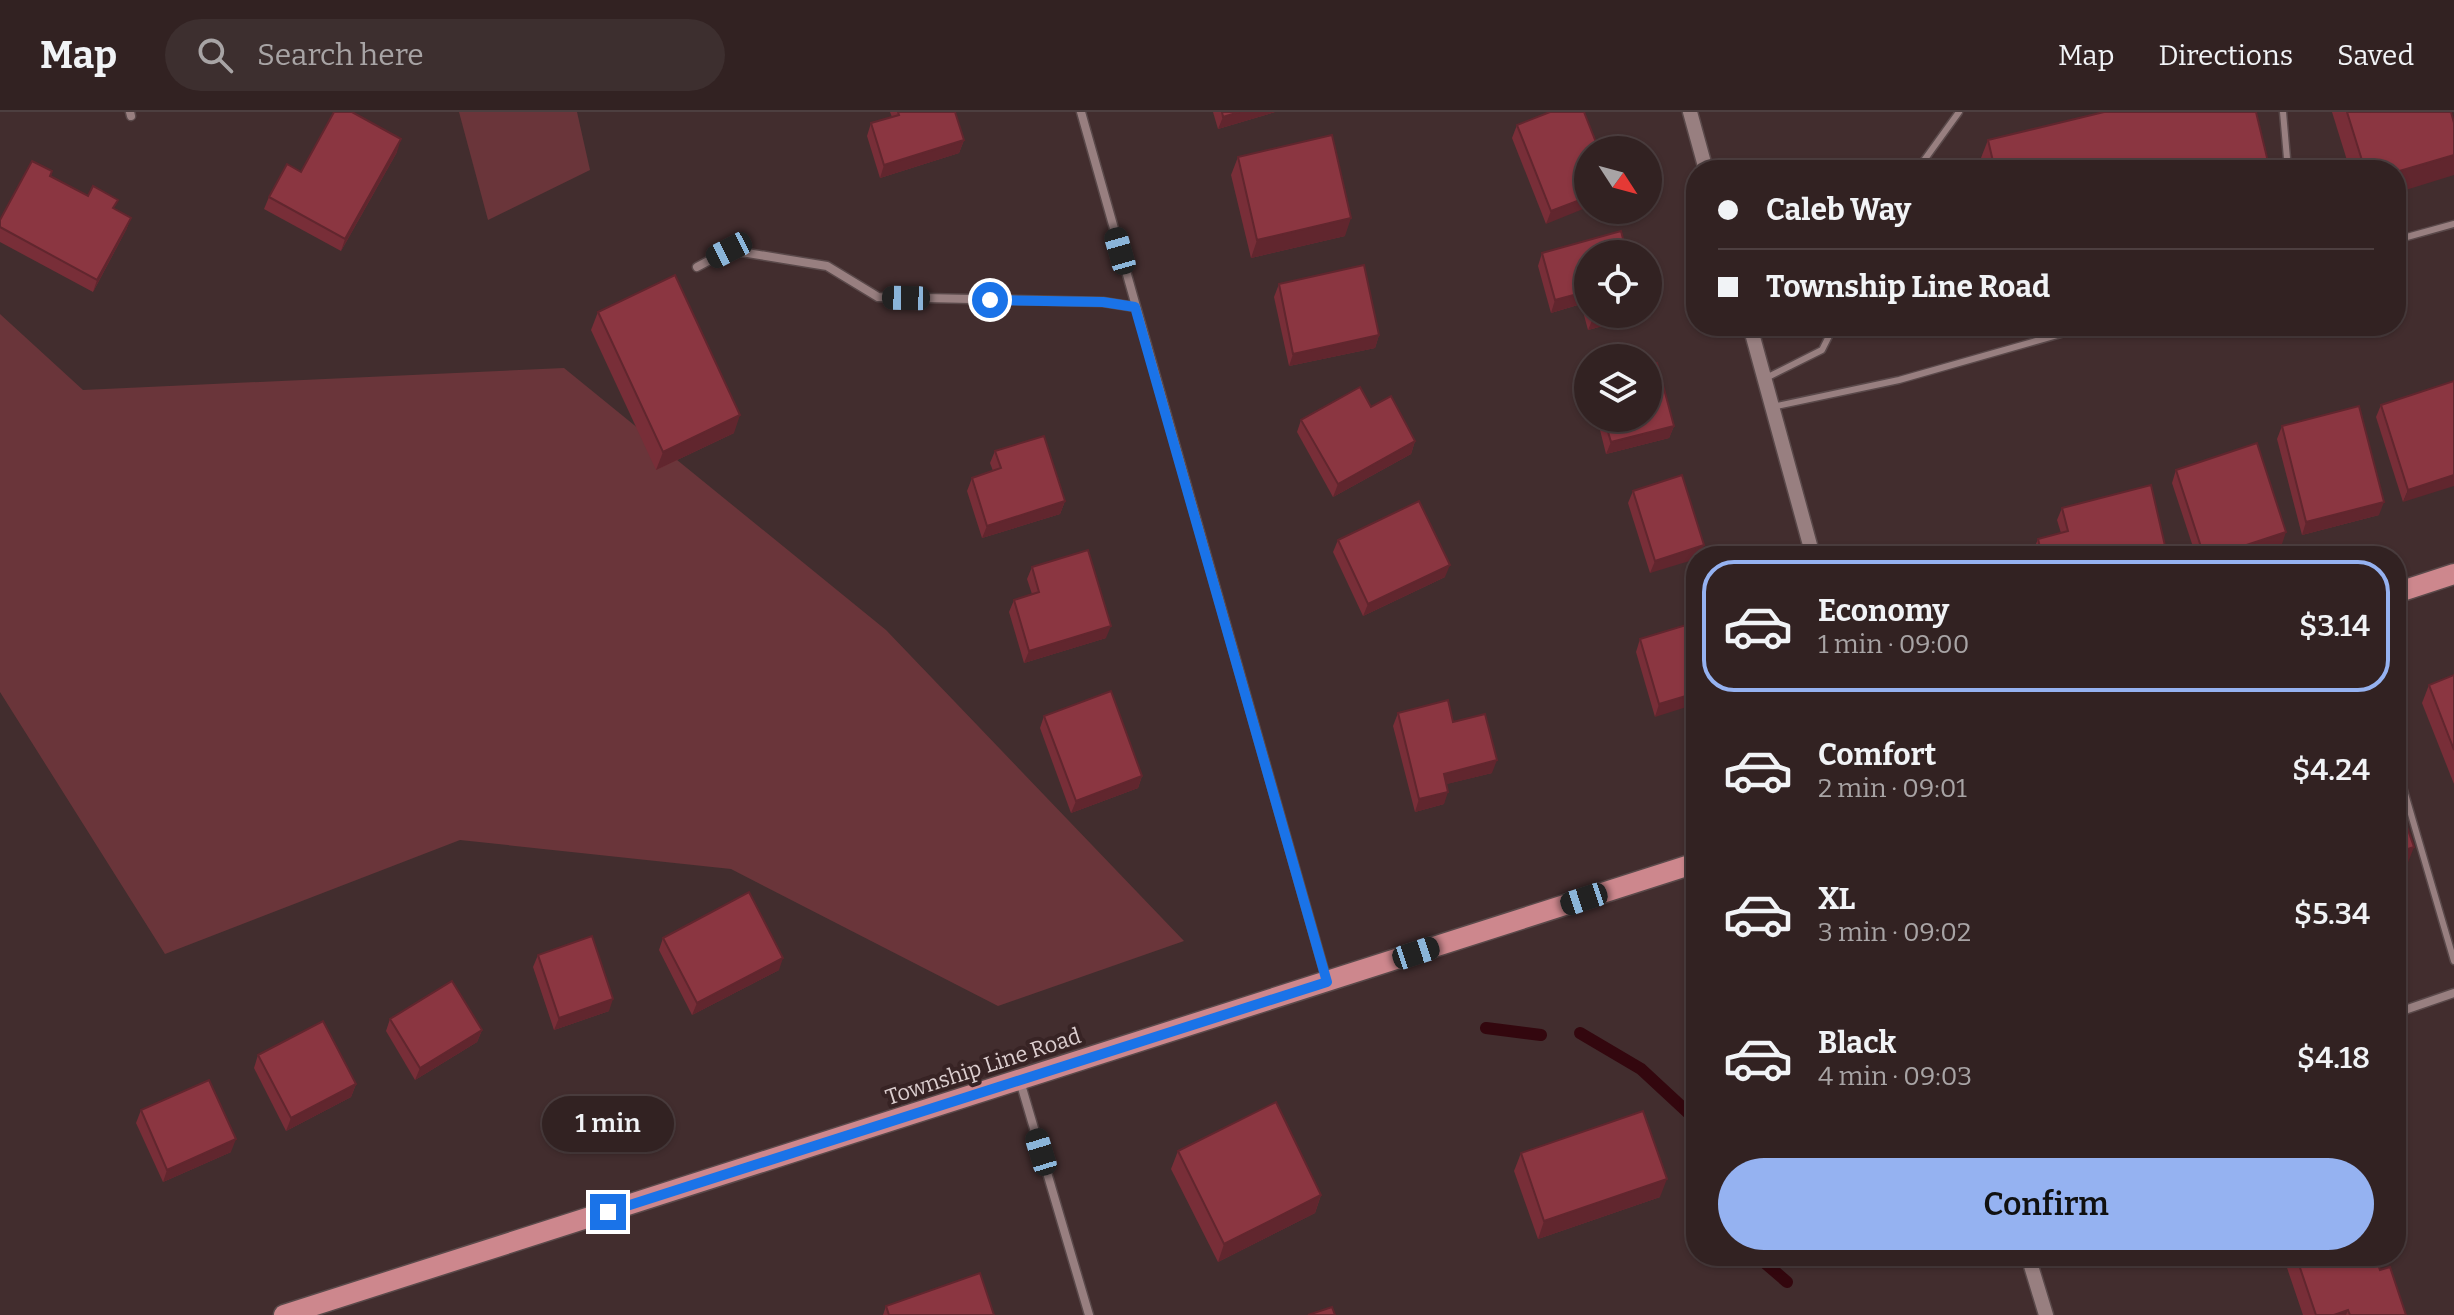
<!DOCTYPE html>
<html lang="en">
<head>
<meta charset="utf-8">
<style>
  body { margin:0; font-family:Bitter,serif; background:#3d2f2f; color:#f1f3f6; height:100vh; display:flex; flex-direction:column; font-size:30px; white-space:nowrap }
  * { box-sizing:border-box; margin:0 }
  p { font-size:26px; color:#a8a4a5 }
  .icon { flex:none; width:44px; height:44px; fill:none; stroke:currentColor; stroke-width:2; stroke-linecap:round; stroke-linejoin:round }
  .map { position:relative; flex:1; overflow:hidden }
  .panel { position:absolute; left:1686px; top:434px; width:720px; height:720px; display:flex; flex-direction:column; background:#322222; border-radius:32px; box-shadow:0 2px 6px #0004,0 0 0 2px #4d3f40 }
  .panel>* { flex:none }
  .guide { position:absolute; left:1686px; top:48px; width:720px; height:176px; border-radius:32px; box-shadow:0 2px 6px #0004,0 0 0 2px #4d3f40; display:grid; align-content:center; height:176px; padding:0 32px; background:#322222 }
  .needle { width:52px; rotate:126deg }
  .controls { position:absolute; left:1574px; top:24px; display:grid; gap:16px }
  .controls a { display:grid; place-items:center; width:88px; height:88px; border-radius:50%; background:#322222; box-shadow:0 2px 6px #0004,0 0 0 2px #4d3f40; font-size:40px }
  .end { position:absolute; width:36px; height:36px; margin:-18px; border:10px solid #1a73e8; background:#fff; box-shadow:0 0 0 4px #fff }
  .from { border-radius:50% }
  .bubble { position:absolute; height:56px; border-radius:28px; background:#322222; box-shadow:0 2px 6px #0004,0 0 0 2px #4d3f40; font-size:26px; font-weight:600; line-height:56px; text-align:center }
  .car { position:absolute; width:24px; height:48px; margin:-24px -12px; border-radius:10px; box-shadow:0 0 6px 2px #0007; background:linear-gradient(#222 24%,#8ab4d8 0 40%,#222 0 76%,#8ab4d8 0 86%,#222 0) }
  .guide b { display:flex; align-items:center; gap:28px; height:76px; font-size:30px }
  .guide b+b { border-top:2px solid #4d3f40 }
  .guide i { width:20px; height:20px; background:#f1f3f6 }
  ul { padding:14px 0 0; list-style:none }
  li { display:flex; align-items:center; gap:24px; height:132px; margin:0 16px 12px; padding:0 16px; border:4px solid transparent; border-radius:32px }
  li div { flex:1 }
  li b { display:block; font-size:30px }
  li em { font-style:normal; font-weight:600 }
  li.current { border-color:#95b2f1 }
  li>.icon { width:72px; height:72px; stroke-width:1.5 }
  .button { display:flex; gap:16px; margin-top:auto; padding:16px 32px }
  .button a { flex:1; height:92px; border-radius:48px; background:#95b2f1; color:#111; font-size:32px; font-weight:600; line-height:92px; text-align:center }
  header { display:flex; align-items:center; gap:48px; box-sizing:border-box; height:112px; padding:0 40px; background:#322222; border-bottom:2px solid #4d3f40 }
  header strong { font-size:38px }
  nav { display:flex; gap:44px; margin-inline-start:auto; font-size:28px }
  .search { width:560px; height:72px; background:#3d2f2f; display:flex; align-items:center; gap:20px; box-sizing:border-box; padding:0 28px; border-radius:44px; color:#a8a4a5; font-size:30px }
  .map>svg:first-child { display:block }
</style>
</head>
<body>
<header>
<strong>Map</strong>
<div class="search"><svg class="icon" aria-label="search" viewBox="0 0 24 24"><circle cx="10" cy="10" r="6"/><path d="M15 15l6 6"/></svg>Search here</div>
<nav><a>Map</a><a>Directions</a><a>Saved</a></nav>
</header>
<div class="map">
<svg width="2454" height="1203" viewBox="0 0 2454 1203">
  <rect width="100%" height="100%" fill="#422d2e"/>
  <g fill="#6a353a">
    <path d="M459,0h118l13,58 -102,50z"/>
    <path d="M0,202l83,76 481,-22 322,262 298,311 -186,65 -267,-137 -271,-29 -295,114 -165,-262z"/>
  </g>
  <g fill="none" stroke-linecap="round" stroke-linejoin="round">
    <g stroke="#33070e" stroke-width="12">
      <path d="M1486,916l55,7"/>
      <path d="M1580,921l61,36 55,51"/>
      <path d="M1757,1144l30,26"/>
    </g>
    <defs>
      <g id="service">
        <path d="M2283,0l5,58"/>
        <path d="M1917,58l42,-58"/>
        <path d="M2396,128l58,-16"/>
        <path d="M1764,267l58,-29 12,-24"/>
        <path d="M1772,295l127,-27 190,-54"/>
        <path d="M2396,651l58,198"/>
      </g>
      <g id="minor">
        <path d="M130,0l1,4"/>
        <path d="M1081,0l246,869"/>
        <path d="M697,155l32,-17 98,16 51,31 225,5 32,5"/>
        <path d="M2396,901l58,-20"/>
        <path d="M1020,969l69,234"/>
      </g>
      <g id="tertiary">
        <path d="M1690,0l16,58"/>
        <path d="M1750,214l63,230"/>
        <path d="M2028,1144l18,59"/>
      </g>
      <g id="primary">
        <path d="M2396,481l58,-19"/>
        <path d="M284,1203l1412,-452"/>
      </g>
    </defs>
    <use href="#service" stroke="#5a494a" stroke-width="9"/>
    <use href="#minor" stroke="#5a494a" stroke-width="11"/>
    <use href="#tertiary" stroke="#5a494a" stroke-width="17"/>
    <use href="#primary" stroke="#5a494a" stroke-width="23"/>
    <use href="#service" stroke="#987f80" stroke-width="6"/>
    <use href="#minor" stroke="#987f80" stroke-width="8"/>
    <use href="#tertiary" stroke="#987f80" stroke-width="14"/>
    <use href="#primary" stroke="#cd878d" stroke-width="20"/>
  </g>
  <g fill="#782e38">
    <path d="M890,0h65l9,28 -5,13 -79,25 -13,-42 4,-13 21,-6z"/>
    <path d="M1213,0h62l-57,17z"/>
    <path d="M2332,0h119l-55,58h-46z"/>
    <path d="M1517,13l82,25 -53,74 -34,-86z"/>
    <path d="M1988,28l282,30h-289l-2,-7z"/>
    <path d="M397,40l-56,99 -77,-42 5,-12 32,-25z"/>
    <path d="M1238,45l107,79 -94,22 -20,-83z"/>
    <path d="M52,59l-1,5 80,42 -5,12 -33,62 -93,-50v-22z"/>
    <path d="M1542,141l46,1v60h49l-1,3 -48,13 -7,-26 -30,9 -13,-47z"/>
    <path d="M1279,172l100,51 -4,13 -86,18 -15,-69z"/>
    <path d="M598,200l136,121 -78,37 -65,-140z"/>
    <path d="M2454,269l-51,121 -27,-85 5,-12z"/>
    <path d="M1597,306h51l26,8 -5,12 -63,16z"/>
    <path d="M1301,308l114,21 -4,13 -78,43 -36,-65z"/>
    <path d="M2282,314l97,89 -77,20 -25,-96z"/>
    <path d="M995,339l70,50 -5,13 -78,24 -15,-47 5,-13 21,-7 -3,-8z"/>
    <path d="M2176,358l106,74 -36,12h-50l-24,-73z"/>
    <path d="M1633,379l71,54 -54,28 -22,-70z"/>
    <path d="M2062,396l102,48h-130l-1,-5 5,-12 23,-6 -4,-13z"/>
    <path d="M1338,428l107,37 -82,39 -30,-64z"/>
    <path d="M1032,455l74,71 -82,25 -15,-51 5,-12 18,-6 -5,-15z"/>
    <path d="M1696,510l-41,95 -19,-65 4,-13z"/>
    <path d="M2454,563v109l-32,-81 7,-18z"/>
    <path d="M1398,601l55,9 39,51 -46,11 -2,20 -29,8 -22,-86z"/>
    <path d="M1044,604l98,60 -4,12 -67,25 -31,-85z"/>
    <path d="M663,826l116,32 -87,45 -33,-65z"/>
    <path d="M538,843l71,56 -55,19 -21,-63z"/>
    <path d="M390,907l92,11 -5,12 -62,38 -29,-49z"/>
    <path d="M258,943l98,29 -5,13 -65,34 -32,-63z"/>
    <path d="M141,998l90,42 -68,30 -27,-59z"/>
    <path d="M1178,1039l143,44 -6,18 -97,49 -47,-93z"/>
    <path d="M1521,1041l139,44 -122,42 -24,-68z"/>
    <path d="M2283,1144h92l5,14 26,45h-103z"/>
    <path d="M886,1194l108,9h-111z"/>
  </g>
  <g fill="#61262e">
    <path d="M1239,0h36l-57,17 5,-12z"/>
    <path d="M401,27l-4,13 -56,99 4,-12z"/>
    <path d="M964,28l-5,13 -79,25 4,-13z"/>
    <path d="M2454,43v20l-58,18v-21z"/>
    <path d="M1588,85v10l-42,17 5,-13z"/>
    <path d="M131,106l-5,12 -33,62 4,-12z"/>
    <path d="M1351,106l-6,18 -94,22 6,-18z"/>
    <path d="M1585,180l-4,12 -30,9 4,-13z"/>
    <path d="M1607,202h30l-1,3 -48,13 5,-12z"/>
    <path d="M1379,223l-4,13 -86,18 4,-12z"/>
    <path d="M740,303l-6,18 -78,37 7,-18z"/>
    <path d="M1674,314l-5,12 -63,16 5,-12z"/>
    <path d="M1415,329l-4,13 -78,43 5,-13z"/>
    <path d="M2454,363v11l-51,16 5,-12z"/>
    <path d="M1065,389l-5,13 -78,24 5,-12z"/>
    <path d="M2384,390l-5,13 -77,20 4,-13z"/>
    <path d="M2286,420l-4,12 -36,12h-33z"/>
    <path d="M1704,433l-4,11h-4v3l-46,14 5,-12z"/>
    <path d="M2166,438l-2,6h-22z"/>
    <path d="M1450,453l-5,12 -82,39 5,-12z"/>
    <path d="M1111,514l-5,12 -82,25 5,-12z"/>
    <path d="M1696,581v11l-41,13 4,-13z"/>
    <path d="M1497,648l-5,13 -53,13 5,-12z"/>
    <path d="M1142,664l-4,12 -67,25 5,-12z"/>
    <path d="M1448,680l-4,12 -29,8 4,-13z"/>
    <path d="M2414,735l-7,18 -11,4v-16z"/>
    <path d="M783,846l-4,12 -87,45 5,-12z"/>
    <path d="M613,887l-4,12 -55,19 5,-12z"/>
    <path d="M482,918l-5,12 -62,38 5,-12z"/>
    <path d="M356,972l-5,13 -65,34 5,-13z"/>
    <path d="M236,1027l-5,13 -68,30 4,-12z"/>
    <path d="M1667,1067l-7,18 -122,42 6,-18z"/>
    <path d="M1321,1083l-6,18 -97,49 6,-18z"/>
    <path d="M2348,1198l-2,5h-12z"/>
  </g>
  <g fill="#8b3641" stroke="#61262e" stroke-width="2">
    <path d="M334,0h18l49,27 -56,100 -76,-42 18,-33 14,8z"/>
    <path d="M898,0h57l9,28 -80,25 -13,-42 28,-8z"/>
    <path d="M1222,0h17l-16,5z"/>
    <path d="M1550,0h34l15,38h-11v47l-37,14 -34,-86z"/>
    <path d="M2104,0h152l14,58h-275l-7,-30z"/>
    <path d="M2347,0h104l3,11v32l-58,17v-2h-31z"/>
    <path d="M1332,23l19,83 -94,22 -19,-83z"/>
    <path d="M32,49l20,10 -2,5 38,20 5,-10 25,14 -5,8 18,10 -34,62 -97,-53v-7z"/>
    <path d="M1621,119l6,23h-39v47l-3,-9 -30,8 -13,-47z"/>
    <path d="M1364,153l15,70 -86,19 -14,-70z"/>
    <path d="M675,163l65,140 -77,37 -65,-140z"/>
    <path d="M1592,202h15l-14,4z"/>
    <path d="M1657,251l17,63 -63,16 -7,-24h44v-53z"/>
    <path d="M2454,269v94l-46,15 -27,-85z"/>
    <path d="M1360,275l11,20 20,-11 24,45 -77,43 -37,-64z"/>
    <path d="M2359,294l25,96 -78,20 -24,-96z"/>
    <path d="M1044,324l21,65 -78,25 -15,-48 29,-10 -6,-17z"/>
    <path d="M2257,331l29,89 -73,24h-9l-28,-86z"/>
    <path d="M1682,363l22,70 -49,16 -22,-70z"/>
    <path d="M2151,373l15,65 -24,6h-100l-4,-17 30,-8 -6,-23z"/>
    <path d="M1419,389l31,64 -82,39 -30,-64z"/>
    <path d="M1088,438l23,76 -82,25 -15,-51 25,-8 -7,-25z"/>
    <path d="M1696,510v71l-37,11 -19,-65z"/>
    <path d="M2454,563v75l-25,-65z"/>
    <path d="M1111,579l31,85 -66,25 -32,-85z"/>
    <path d="M1448,588l5,22 32,-8 12,46 -53,14 4,18 -29,7 -21,-86z"/>
    <path d="M2396,684l18,51 -18,6z"/>
    <path d="M749,780l34,66 -86,45 -34,-65z"/>
    <path d="M592,824l21,63 -54,19 -21,-63z"/>
    <path d="M452,869l30,49 -62,38 -30,-49z"/>
    <path d="M323,909l33,63 -65,34 -33,-63z"/>
    <path d="M209,968l27,59 -69,31 -26,-60z"/>
    <path d="M1276,990l45,93 -97,49 -46,-93z"/>
    <path d="M1643,999l24,68 -123,42 -23,-68z"/>
    <path d="M2296,1144h79l5,14 10,-3 16,48h-56l-2,-5 -14,5h-18z"/>
    <path d="M980,1161l14,42h-105l-3,-9z"/>
    <path d="M1332,1195l3,8h-27z"/>
  </g>
  <g fill="none" stroke-linecap="round" stroke-linejoin="round">
    <path stroke="#1a73e8" stroke-width="10" d="M608,1100l719,-230 -192,-675 -32,-5 -113,-2"/>
  </g>
  <g text-anchor="middle" stroke-width="8" stroke-linejoin="round" paint-order="stroke">
    <g font-size="22" fill="#dccecf" stroke="#372324">
      <text transform="translate(983 954) rotate(-18)" y="8">Township Line Road</text>
    </g>
  </g>
</svg>
<div class="controls">
<a><svg class="needle" viewBox="-14 -14 28 28"><path d="M0-13l5 13h-10z" fill="#e53935"/><path d="M0 13l5-13h-10z" fill="#a8a4a5"/></svg></a>
<a><svg class="icon" aria-label="locate" viewBox="0 0 24 24"><circle cx="12" cy="12" r="6"/><path d="M12 2v4M12 18v4M2 12h4M18 12h4"/></svg></a>
<a><svg class="icon" aria-label="layers" viewBox="0 0 24 24"><path d="M12 4l9 5-9 5-9-5zM3 14l9 5 9-5"/></svg></a>
</div>
<i class="end from" style="left:990px;top:188px"></i>
<i class="end" style="left:608px;top:1100px"></i>
<div class="bubble" style="left:542px;top:984px;width:132px">1 min</div>
<i class="car" style="left:729px;top:138px;rotate:243deg"></i>
<i class="car" style="left:1120px;top:139px;rotate:344deg"></i>
<i class="car" style="left:906px;top:186px;rotate:271deg"></i>
<i class="car" style="left:1584px;top:787px;rotate:252deg"></i>
<i class="car" style="left:1416px;top:841px;rotate:72deg"></i>
<i class="car" style="left:1041px;top:1040px;rotate:343deg"></i>
<div class="guide">
<b><i class="from"></i>Caleb Way</b>
<b><i></i>Township Line Road</b>
</div>
<section class="panel">
<ul>
<li class="current"><svg class="icon" aria-label="car" viewBox="0 0 24 24"><path d="M5 17H2v-5l4-1 3-4h7l3 4 3 1v5h-3M9 17h6M6 11h13"/><circle cx="7" cy="17" r="2"/><circle cx="17" cy="17" r="2"/></svg><div><b>Economy</b><p>1 min · 09:00</p></div><em>$3.14</em></li>
<li><svg class="icon" aria-label="car" viewBox="0 0 24 24"><path d="M5 17H2v-5l4-1 3-4h7l3 4 3 1v5h-3M9 17h6M6 11h13"/><circle cx="7" cy="17" r="2"/><circle cx="17" cy="17" r="2"/></svg><div><b>Comfort</b><p>2 min · 09:01</p></div><em>$4.24</em></li>
<li><svg class="icon" aria-label="car" viewBox="0 0 24 24"><path d="M5 17H2v-5l4-1 3-4h7l3 4 3 1v5h-3M9 17h6M6 11h13"/><circle cx="7" cy="17" r="2"/><circle cx="17" cy="17" r="2"/></svg><div><b>XL</b><p>3 min · 09:02</p></div><em>$5.34</em></li>
<li><svg class="icon" aria-label="car" viewBox="0 0 24 24"><path d="M5 17H2v-5l4-1 3-4h7l3 4 3 1v5h-3M9 17h6M6 11h13"/><circle cx="7" cy="17" r="2"/><circle cx="17" cy="17" r="2"/></svg><div><b>Black</b><p>4 min · 09:03</p></div><em>$4.18</em></li>
</ul>
<div class="button"><a>Confirm</a></div>
</section>
</div>
</body>
</html>
